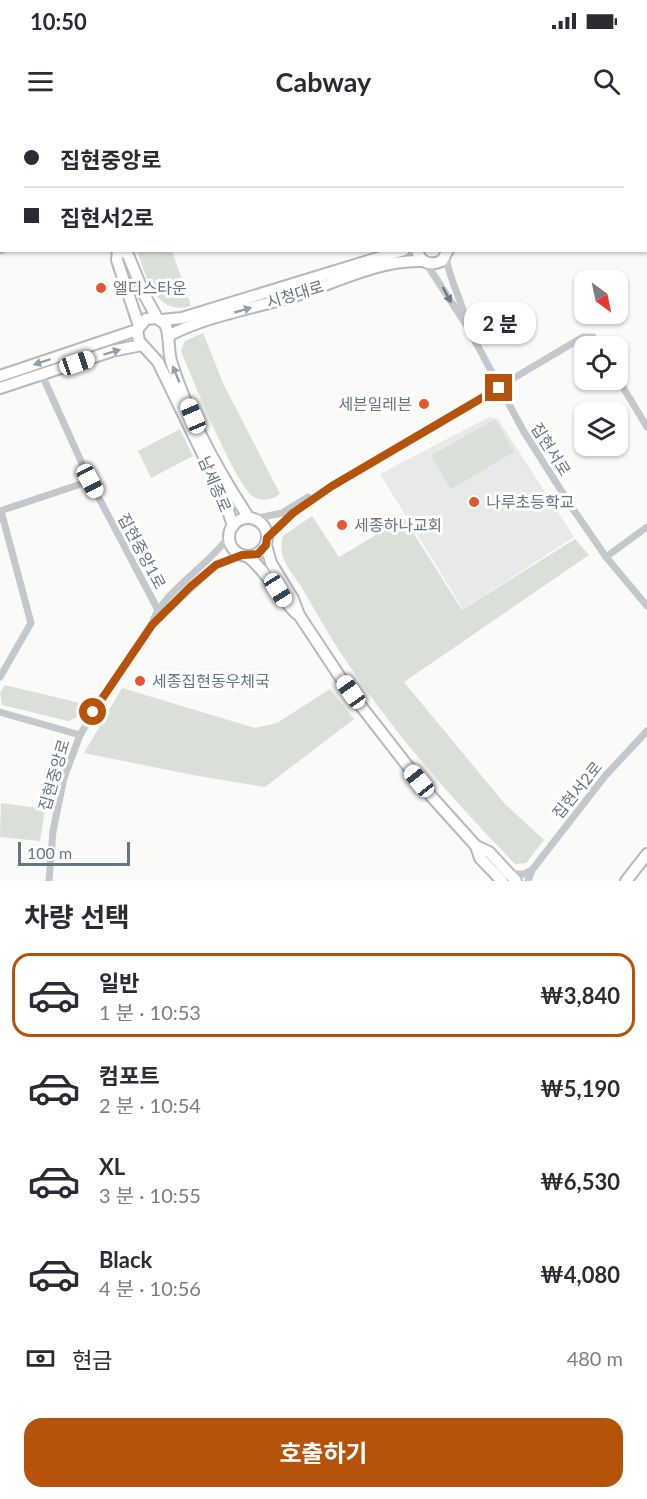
<!DOCTYPE html>
<html lang="ko">
<head>
<meta charset="utf-8">
<style>
  body { margin:0; font-family:Lato,"Noto Sans KR",sans-serif; background:#f2f2f3; color:#2b2b33; height:100vh; display:flex; flex-direction:column; font-size:22px; white-space:nowrap }
  * { box-sizing:border-box; margin:0 }
  p { font-size:20px; color:#7c7c81 }
  .icon { flex:none; width:33px; height:33px; fill:none; stroke:currentColor; stroke-width:2; stroke-linecap:round; stroke-linejoin:round }
  .map { position:relative; height:761px; overflow:hidden }
  .panel { display:flex; flex-direction:column; background:#fff; flex:1 }
  .panel>* { flex:none }
  .top-card { position:absolute; left:0px; top:0px; width:648px; height:132px; box-shadow:0 2px 4px #0004; display:grid; align-content:center; height:132px; padding:0 24px; background:#fff }
  .needle { width:39px; rotate:147deg }
  .fabs { position:absolute; left:574px; top:150px; display:grid; gap:12px }
  .fabs a { display:grid; place-items:center; width:54px; height:54px; border-radius:12px; background:#fff; box-shadow:0 2px 4px #0004; font-size:30px }
  .scale { position:absolute; left:18px; bottom:15px; width:112px; box-sizing:border-box; padding-left:6px; border:3px solid #657683; border-top:0; font-size:16px; line-height:21px; white-space:nowrap; color:#657683; -webkit-text-stroke:4px #fff; paint-order:stroke }
  .end { position:absolute; width:27px; height:27px; margin:-14px; border:8px solid #b45309; background:#fff; box-shadow:0 0 0 3px #fff }
  .from { border-radius:50% }
  .bubble { position:absolute; height:42px; border-radius:18px; background:#fff; box-shadow:0 2px 4px #0004; font-size:20px; font-weight:700; line-height:42px; text-align:center }
  .car { position:absolute; width:18px; height:36px; margin:-18px -9px; border-radius:8px; box-shadow:0 0 4px 2px #0007; background:linear-gradient(#fff 24%,#345 0 40%,#fff 0 76%,#345 0 86%,#fff 0) }
  .top-card b { display:flex; align-items:center; gap:21px; height:57px; font-size:22px }
  .top-card b+b { border-top:2px solid #e1e1e2 }
  .top-card i { width:15px; height:15px; background:#2b2b33 }
  ul { padding:0; list-style:none }
  li { display:flex; align-items:center; gap:18px; height:84px; margin:0 12px 9px; padding:0 12px; border:3px solid transparent; border-radius:18px }
  li div { flex:1 }
  li b { display:block; font-size:22px }
  li em { font-style:normal; font-weight:700 }
  li.on { border-color:#b45309 }
  li>.icon { width:54px; height:54px; stroke-width:1.5 }
  h2 { padding:0 24px; font-size:27px; line-height:72px }
  .pay { display:flex; align-items:center; gap:15px; height:66px; padding:0 24px; font-size:22px }
  .pay p { margin-inline-start:auto }
  .cta { display:flex; gap:12px; margin-top:auto; padding:12px 24px }
  .cta a { flex:1; height:69px; border-radius:18px; background:#b45309; color:#fff; font-size:24px; font-weight:700; line-height:69px; text-align:center }
  .status { display:flex; justify-content:space-between; align-items:center; height:42px; padding:0 30px; background:#fff; direction:ltr }
  .status svg { height:16px; fill:currentColor }
  header { display:flex; justify-content:space-between; align-items:center; height:78px; padding:0 24px; background:#fff; font-size:27px; font-weight:700 }
  .map>svg:first-child { display:block }
</style>
</head>
<body>
<div class="status"><b>10:50</b><svg viewBox="0 0 49 12"><path d="M0 12V9h3v3zM5 12V6h3v6zM10 12V3h3v9zM15 12V0h3v12zM26 1h20v11H26zM47 4h2v5h-2z"/></svg></div>
<header><svg class="icon" aria-label="menu" viewBox="0 0 24 24"><path d="M4 6h16M4 12h16M4 18h16"/></svg>Cabway<svg class="icon" aria-label="search" viewBox="0 0 24 24"><circle cx="10" cy="10" r="6"/><path d="M15 15l6 6"/></svg></header>
<div class="map">
<svg width="647" height="761" viewBox="0 0 647 761">
  <rect width="100%" height="100%" fill="#fafaf8"/>
  <path fill="#e8e9e9" d="M489,297l9,2 76,118 -111,72 -83,-135z"/>
  <g fill="#dadfd7">
    <path d="M137,131h35l19,55c-36,10 -44,-28 -54,-55z"/>
    <path d="M203,213l20,50 57,111c-9,6 -16,8 -26,3 -18,-10 -63,-122 -73,-146l4,-10z"/>
    <path d="M495,299l19,33 -63,37 -20,-33z"/>
    <path d="M180,309l13,27 -42,22 -13,-27z"/>
    <path d="M312,396l27,41 65,-39 58,92 113,-71 14,16 -185,127 100,121 40,37 -18,23 -11,1c-82,-85 -153,-167 -210,-271 -11,-20 -29,-33 -22,-57z"/>
    <path d="M5,565l79,19 -7,13 -9,4 -66,-16 -2,-12z"/>
    <path d="M122,568l133,40 22,-5 53,-34 24,30 -89,68 -72,-12 -109,-22z"/>
    <path d="M1,683l44,6 -5,32 -40,-4z"/>
  </g>
  <g fill="none" stroke-linecap="round" stroke-linejoin="round">
    <g stroke="#bbc7cb" stroke-width="14">
      <path d="M630,0l1,2"/>
      <path d="M646,40l1,1"/>
    </g>
    <defs>
      <g id="secondary">
        <path d="M81,0v2"/>
        <path d="M646,57l1,-1"/>
        <path d="M646,67h1"/>
        <path d="M118,130l-1,10 22,66"/>
        <path d="M123,130l5,5 16,39 13,24"/>
        <path d="M417,130c3,13 13,16 25,11l6,-11"/>
        <path d="M161,200l21,-2 222,-68"/>
        <path d="M168,216c38,-20 82,-27 123,-39 42,-13 88,-38 132,-36"/>
        <path d="M0,256l137,-46"/>
        <path d="M0,268l112,-37 30,-6"/>
        <circle cx="248" cy="417" r="19"/>
        <path d="M233,406l-9,-28 -66,-136 -19,-21 -2,-11 9,-11 11,-1 8,6c6,12 2,27 7,40 17,54 46,107 77,154"/>
        <path d="M266,425l5,18 22,36 6,16 51,77 81,104 45,50 4,12 22,23"/>
        <path d="M247,436c21,16 30,39 49,57"/>
        <path d="M476,726l13,6 27,29"/>
        <path d="M626,761l21,-27"/>
      </g>
    </defs>
    <use href="#secondary" stroke="#b3babf" stroke-width="14"/>
    <g stroke="#c3c8cc" stroke-width="7">
      <path d="M387,0l1,2"/>
      <path d="M381,2v-2"/>
      <path d="M0,131l2,-1"/>
      <path d="M446,136c3,24 16,44 21,68"/>
      <path d="M426,143l41,63 57,106 47,74 35,51 41,49"/>
      <path d="M42,255l48,106 68,129"/>
      <path d="M618,259l29,48"/>
      <path d="M0,391l90,-30"/>
      <path d="M253,399l29,-6 26,-16"/>
      <path d="M267,418l26,-25 39,-27 251,-149h10l5,9"/>
      <path d="M606,437l41,-30"/>
      <path d="M152,505c5,-29 60,-62 77,-89"/>
      <path d="M0,557l31,-54 -30,-112"/>
      <path d="M0,592l80,23"/>
      <path d="M532,750l73,-94 42,-45"/>
      <path d="M510,754h14l8,-4 -4,11"/>
      <path d="M49,761l4,-50 11,-53 16,-43 20,-34 52,-76 64,-60 26,-10"/>
    </g>
    <use href="#secondary" stroke="#fff" stroke-width="10"/>
  </g>
  <defs><path id="oneway-solid" d="M-6-.8H1V-3.2L6.5 0L1 3.2V.8H-6Z" transform="scale(1.5)"/></defs>
  <use fill="#6a7a87" href="#oneway-solid" transform="translate(447 175) rotate(62)"/>
  <g fill="#939fa8">
    <use href="#oneway-solid" transform="translate(243 190) rotate(-16)"/>
    <use href="#oneway-solid" transform="translate(112 232) rotate(-17)"/>
    <use href="#oneway-solid" transform="translate(42 242) rotate(162)"/>
    <use href="#oneway-solid" transform="translate(176 254) rotate(-112)"/>
  </g>
  <g fill="none" stroke-linecap="round" stroke-linejoin="round">
    <path stroke="#b45309" stroke-width="8" d="M93,592l59,-87 38,-38 26,-22 26,-10 16,-1 8,-9 1,-7 26,-25 39,-27 167,-98"/>
  </g>
  <g fill="#e4572e" stroke="#fff" stroke-width="2">
    <circle cx="101" cy="168" r="6"/>
    <circle cx="424" cy="284" r="6"/>
    <circle cx="474" cy="382" r="6"/>
    <circle cx="342" cy="405" r="6"/>
    <circle cx="140" cy="561" r="6"/>
  </g>
  <g text-anchor="middle" stroke-width="6" stroke-linejoin="round" paint-order="stroke">
    <g font-size="16" fill="#657683" stroke="#fff" text-anchor="start">
      <text x="113" y="174">엘디스타운</text>
      <text x="412" y="290" text-anchor="end">세븐일레븐</text>
      <text x="486" y="388">나루초등학교</text>
      <text x="354" y="411">세종하나교회</text>
      <text x="152" y="567">세종집현동우체국</text>
    </g>
    <g font-size="16" fill="#657683" stroke="#fff">
      <text transform="translate(295 174) rotate(-17)" y="6">시청대로</text>
      <text transform="translate(551 329) rotate(58)" y="6">집현서로</text>
      <text transform="translate(215 364) rotate(67)" y="6">남세종로</text>
      <text transform="translate(142 431) rotate(62)" y="6">집현중앙1로</text>
      <text transform="translate(54 655) rotate(-74)" y="6">집현중앙로</text>
      <text transform="translate(577 670) rotate(-51)" y="6">집현서2로</text>
    </g>
  </g>
</svg>
<div class="fabs">
<a><svg class="needle" viewBox="-14 -14 28 28"><path d="M0-13l5 13h-10z" fill="#e53935"/><path d="M0 13l5-13h-10z" fill="#7c7c81"/></svg></a>
<a><svg class="icon" aria-label="locate" viewBox="0 0 24 24"><circle cx="12" cy="12" r="6"/><path d="M12 2v4M12 18v4M2 12h4M18 12h4"/></svg></a>
<a><svg class="icon" aria-label="layers" viewBox="0 0 24 24"><path d="M12 4l9 5-9 5-9-5zM3 14l9 5 9-5"/></svg></a>
</div>
<div class="scale">100 m</div>
<i class="end from" style="left:93px;top:592px"></i>
<i class="end" style="left:499px;top:268px"></i>
<div class="bubble" style="left:464px;top:182px;width:72px">2 분</div>
<i class="car" style="left:77px;top:243px;rotate:71deg"></i>
<i class="car" style="left:193px;top:296px;rotate:337deg"></i>
<i class="car" style="left:90px;top:361px;rotate:152deg"></i>
<i class="car" style="left:278px;top:470px;rotate:148deg"></i>
<i class="car" style="left:351px;top:572px;rotate:325deg"></i>
<i class="car" style="left:419px;top:661px;rotate:321deg"></i>
<div class="top-card">
<b><i class="from"></i>집현중앙로</b>
<b><i></i>집현서2로</b>
</div>
</div>
<section class="panel">
<h2>차량 선택</h2>
<ul>
<li class="on"><svg class="icon" aria-label="car" viewBox="0 0 24 24"><path d="M5 17H2v-5l4-1 3-4h7l3 4 3 1v5h-3M9 17h6M6 11h13"/><circle cx="7" cy="17" r="2"/><circle cx="17" cy="17" r="2"/></svg><div><b>일반</b><p>1 분 · 10:53</p></div><em>₩3,840</em></li>
<li><svg class="icon" aria-label="car" viewBox="0 0 24 24"><path d="M5 17H2v-5l4-1 3-4h7l3 4 3 1v5h-3M9 17h6M6 11h13"/><circle cx="7" cy="17" r="2"/><circle cx="17" cy="17" r="2"/></svg><div><b>컴포트</b><p>2 분 · 10:54</p></div><em>₩5,190</em></li>
<li><svg class="icon" aria-label="car" viewBox="0 0 24 24"><path d="M5 17H2v-5l4-1 3-4h7l3 4 3 1v5h-3M9 17h6M6 11h13"/><circle cx="7" cy="17" r="2"/><circle cx="17" cy="17" r="2"/></svg><div><b>XL</b><p>3 분 · 10:55</p></div><em>₩6,530</em></li>
<li><svg class="icon" aria-label="car" viewBox="0 0 24 24"><path d="M5 17H2v-5l4-1 3-4h7l3 4 3 1v5h-3M9 17h6M6 11h13"/><circle cx="7" cy="17" r="2"/><circle cx="17" cy="17" r="2"/></svg><div><b>Black</b><p>4 분 · 10:56</p></div><em>₩4,080</em></li>
</ul>
<div class="pay"><svg class="icon" aria-label="cash" viewBox="0 0 24 24"><path d="M3 7h18v10H3z"/><circle cx="12" cy="12" r="2"/></svg>현금<p>480 m</p></div>
<div class="cta"><a>호출하기</a></div>
</section>
</body>
</html>
